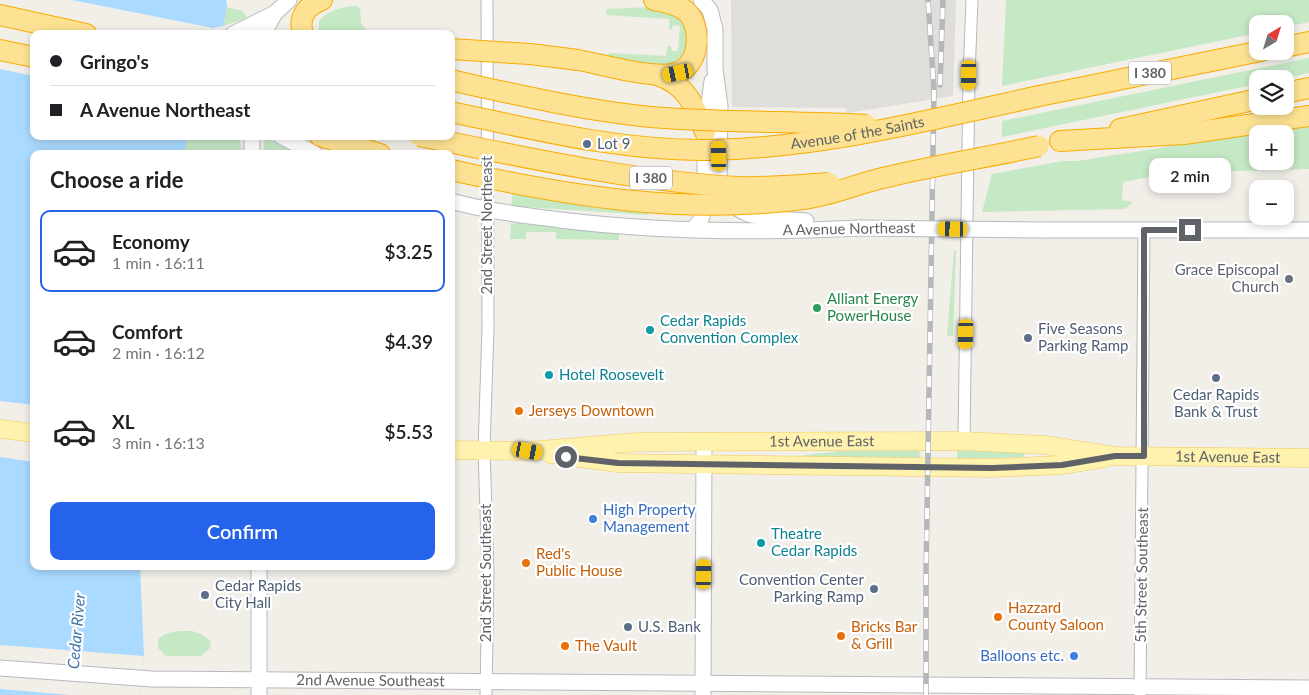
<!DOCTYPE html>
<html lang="en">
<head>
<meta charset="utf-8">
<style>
  body { margin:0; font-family:Lato,sans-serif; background:#f6f6f6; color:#202124; height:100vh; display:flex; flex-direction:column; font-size:19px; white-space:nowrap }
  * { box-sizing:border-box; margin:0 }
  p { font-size:16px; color:#757577 }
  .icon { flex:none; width:28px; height:28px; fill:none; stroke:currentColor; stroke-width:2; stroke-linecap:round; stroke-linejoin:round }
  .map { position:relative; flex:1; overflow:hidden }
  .side { position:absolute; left:30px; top:150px; width:425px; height:420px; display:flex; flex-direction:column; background:#fff; border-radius:10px; box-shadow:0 2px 8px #0003 }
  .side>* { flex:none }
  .hud { position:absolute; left:30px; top:30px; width:425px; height:110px; border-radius:10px; box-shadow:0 2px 8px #0003; display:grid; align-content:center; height:110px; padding:0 20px; background:#fff }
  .needle { width:32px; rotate:38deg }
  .tools { position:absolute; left:1249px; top:15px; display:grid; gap:10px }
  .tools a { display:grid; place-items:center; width:45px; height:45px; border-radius:10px; background:#fff; box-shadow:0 2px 8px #0003; font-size:25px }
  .end { position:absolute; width:22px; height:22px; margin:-11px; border:6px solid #5f6368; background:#fff; box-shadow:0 0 0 2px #fff }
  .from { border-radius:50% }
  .bubble { position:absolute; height:35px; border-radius:10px; background:#fff; box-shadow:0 2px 8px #0003; font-size:16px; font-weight:600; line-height:35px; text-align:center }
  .car { position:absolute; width:15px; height:30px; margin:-15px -8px; border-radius:6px; box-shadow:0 0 4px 1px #0007; background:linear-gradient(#f5c518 24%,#345 0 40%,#f5c518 0 76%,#345 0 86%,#f5c518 0) }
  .hud b { display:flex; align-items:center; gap:18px; height:48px; font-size:19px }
  .hud b+b { border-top:1px solid #e0e0e0 }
  .hud i { width:12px; height:12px; background:#202124 }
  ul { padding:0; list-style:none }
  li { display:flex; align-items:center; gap:15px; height:82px; margin:0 10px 8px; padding:0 10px; border:2px solid transparent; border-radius:10px }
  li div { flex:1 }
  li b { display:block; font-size:19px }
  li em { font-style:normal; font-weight:600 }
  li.current { border-color:#2563eb }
  li>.icon { width:45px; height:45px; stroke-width:1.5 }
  h2 { padding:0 20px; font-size:22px; line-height:60px }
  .cta { display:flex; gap:10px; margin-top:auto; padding:10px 20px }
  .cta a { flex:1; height:58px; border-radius:10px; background:#2563eb; color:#fff; font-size:20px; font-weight:600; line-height:58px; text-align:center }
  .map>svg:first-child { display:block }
</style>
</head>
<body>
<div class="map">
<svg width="1309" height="695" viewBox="0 0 1309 695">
  <rect width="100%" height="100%" fill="#f1efe8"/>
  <path fill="#e0deda" d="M731,0h225l-3,96 -106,17 -1,-5 -114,-1z"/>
  <g fill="#c5e8c5" fill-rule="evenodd">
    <path d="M1006,0h303v22l-24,5v-3h-27l-1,9 -255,53z"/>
    <path d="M356,6l4,3 1,14 8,11h-50v-13c10,-11 22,-14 37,-15z"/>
    <path d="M227,7l16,4 4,7 -24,8z"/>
    <path d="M607,9c17,0 55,-5 68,4 8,5 14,17 14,27 -3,40 -56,22 -81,17l1,-4 57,3 2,-10h3l1,5h6l2,-25 -7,-1 -1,4h-3v-10l-63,-4z"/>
    <path d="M1309,58v15l-26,6h-25l-1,5 -255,53v-16z"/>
    <path d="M1309,127v42l-139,4 -47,9 -1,18 11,2 -8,7 -143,3 10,-38 71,-13h15l163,-26zM1258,134h27v27h-27z"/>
    <path d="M188,136h51l3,18h-58z"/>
    <path d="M265,137l4,2 29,15h-35z"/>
    <path d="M513,191l135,21v3l-137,-9z"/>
    <path d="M520,222l99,12v6l-63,-1v-7h-30v7h-16l1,-15z"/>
    <path d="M954,250h2l-3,86h-6z"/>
    <path d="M920,449l-1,11 -120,-1v-3l41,-5z"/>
    <path d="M957,449l67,2v6l-67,2z"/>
    <path d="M192,631l11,4 8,6 -1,7 -9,8h-35l-8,-8v-8c8,-10 22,-9 34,-9z"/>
  </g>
  <path fill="#aadaff" d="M0,0h226l1,7 -4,19 -10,2 -2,6h-177v102h154l-4,18h-150v412h106l4,90 -4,39h-140z"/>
  <g fill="#f1efe8">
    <path d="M0,0h72l141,28 -2,6h-177v42l-34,-7z"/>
    <path d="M0,401l34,4v57l-34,-5z"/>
    <path d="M0,645l144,11 -4,39h-70l-70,-6z"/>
  </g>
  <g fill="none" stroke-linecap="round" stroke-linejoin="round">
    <defs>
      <g id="street">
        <path d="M964,441l5,-366 3,-75"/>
        <path d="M486,695l2,-122 -4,-123 4,-122 -1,-328"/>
        <path d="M1140,695l4,-465"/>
      </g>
      <g id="secondary">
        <path d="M701,0l9,10 5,19v40l5,37 -1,77c13,40 54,35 87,38"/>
        <path d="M233,34l42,-21"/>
        <path d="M263,34l12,-21 14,-13"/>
        <path d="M252,136v18"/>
        <path d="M281,136l34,18"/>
        <path d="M451,201c36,10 72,14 109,19 99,12 200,13 300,8"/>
        <path d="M693,229l7,-8 5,-13v-76l7,-51"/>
        <path d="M1046,230h263"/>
        <path d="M259,566v129"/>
        <path id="s1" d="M0,668l152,11 1157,9"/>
        <path d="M703,695l1,-253"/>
      </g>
      <g id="primary">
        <path d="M0,429l34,4"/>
        <path id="s2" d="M451,450l77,1 110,-9 326,-1 81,4 70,11 194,2"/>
        <path d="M550,454l68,9 374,5 70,-3 43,-7"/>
      </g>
      <g id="highway">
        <path d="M0,15l86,19"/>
        <path d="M303,34c-5,-17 3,-28 19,-34"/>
        <path d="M1285,47l24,-5"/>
        <path d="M0,50l34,7"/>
        <path d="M578,60c23,4 77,20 98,13 24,-7 27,-46 10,-62 -9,-7 -21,-9 -32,-11"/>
        <path d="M657,75c29,9 38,31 48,57"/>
        <path d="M451,80l21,5"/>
        <path d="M1285,93l24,-5"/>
        <path d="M1039,96l222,-45"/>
        <path d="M1120,129l138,-30"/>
        <path d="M320,136l60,18"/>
        <path d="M1060,141l124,-7 125,-18"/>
      </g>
    </defs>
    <use href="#street" stroke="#b5b8bc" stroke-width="13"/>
    <use href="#secondary" stroke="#b6babf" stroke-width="17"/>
    <use href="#primary" stroke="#f2c960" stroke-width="19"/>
    <use href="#highway" stroke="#f9ab00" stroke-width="22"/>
    <use href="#street" stroke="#fff" stroke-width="11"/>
    <use href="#secondary" stroke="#fff" stroke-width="15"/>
    <use href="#primary" stroke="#fff2af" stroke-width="18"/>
    <use href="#highway" stroke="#fde293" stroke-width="20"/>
    <defs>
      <g id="rail">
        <path d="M940,85l3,-85"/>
        <path d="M926,695v-120l8,-485 -6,-90"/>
      </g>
    </defs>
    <use href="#rail" stroke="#b6b7b8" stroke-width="5.5"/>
    <use href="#rail" stroke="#fff" stroke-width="4" stroke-dasharray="11" stroke-linecap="butt"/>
    <defs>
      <path id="secondary-bridge" d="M860,228l186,2"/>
      <g id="highway-bridge">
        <path d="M451,49l79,5 48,6"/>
        <path d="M472,85c59,13 118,26 179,32 72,6 144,4 216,8"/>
        <path id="s3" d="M451,112c85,18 171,39 258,38 112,-2 221,-30 330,-54"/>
        <path d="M419,136c105,21 211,45 319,51 30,1 61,-2 91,-4"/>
        <path d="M451,170c116,26 233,45 352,29 30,-4 56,-16 84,-22 50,-12 102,-20 152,-31"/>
      </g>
    </defs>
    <use href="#secondary-bridge" stroke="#b6babf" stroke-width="17" stroke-linecap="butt"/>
    <use href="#highway-bridge" stroke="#f9ab00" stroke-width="22" stroke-linecap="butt"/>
    <use href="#secondary-bridge" stroke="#fff" stroke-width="15"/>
    <use href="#highway-bridge" stroke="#fde293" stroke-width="20"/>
  </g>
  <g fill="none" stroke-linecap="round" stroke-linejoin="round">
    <path stroke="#5f6368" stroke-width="6" d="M566,457l52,6 374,5 70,-3 53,-9h29v-226h46"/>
  </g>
  <g fill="#5c6f8a" stroke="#fff" stroke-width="2">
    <circle cx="587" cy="144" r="5"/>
    <circle cx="1028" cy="338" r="5"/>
    <circle cx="1216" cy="378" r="5"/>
    <circle cx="874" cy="589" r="5"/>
    <circle cx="205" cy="595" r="5"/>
    <circle cx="628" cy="627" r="5"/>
  </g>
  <circle fill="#6b7280" stroke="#fff" stroke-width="2" cx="1289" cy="279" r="5"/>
  <circle fill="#2e9e5b" stroke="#fff" stroke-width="2" cx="817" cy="308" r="5"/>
  <g fill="#0f9aa8" stroke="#fff" stroke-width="2">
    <circle cx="650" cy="330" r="5"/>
    <circle cx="549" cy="375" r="5"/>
    <circle cx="761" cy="543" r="5"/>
  </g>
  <g fill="#e8710a" stroke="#fff" stroke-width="2">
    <circle cx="519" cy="411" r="5"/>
    <circle cx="526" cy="563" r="5"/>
    <circle cx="998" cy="617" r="5"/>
    <circle cx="841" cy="636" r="5"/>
    <circle cx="565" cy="646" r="5"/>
  </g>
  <g fill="#3f7fe0" stroke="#fff" stroke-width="2">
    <circle cx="593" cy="519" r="5"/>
    <circle cx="1074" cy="656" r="5"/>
  </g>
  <g text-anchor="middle" stroke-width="4.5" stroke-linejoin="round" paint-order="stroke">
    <g fill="#fff" stroke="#8f9295" stroke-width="1">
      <rect x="1129" y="61.5" width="42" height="23" rx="4"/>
      <rect x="630" y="166.5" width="42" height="23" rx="4"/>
    </g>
    <g font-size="14" font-weight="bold" fill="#5f6368">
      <text x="1150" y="78">I 380</text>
      <text x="651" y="183">I 380</text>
    </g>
    <g font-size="15" fill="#5f6368" stroke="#fff">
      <text dy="5" stroke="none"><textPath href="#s3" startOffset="411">Avenue of the Saints</textPath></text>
      <text transform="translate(487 225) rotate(-90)" y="5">2nd Street Northeast</text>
      <text transform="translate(849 229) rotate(-1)" y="5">A Avenue Northeast</text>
      <text dy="5" stroke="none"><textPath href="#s2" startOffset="371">1st Avenue East</textPath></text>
      <text dy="5" stroke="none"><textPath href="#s2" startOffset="778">1st Avenue East</textPath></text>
      <text transform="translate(486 573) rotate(-90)" y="5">2nd Street Southeast</text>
      <text transform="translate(1142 575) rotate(-89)" y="5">5th Street Southeast</text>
      <text dy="5" stroke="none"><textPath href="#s1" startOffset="371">2nd Avenue Southeast</textPath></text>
    </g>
    <g font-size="15" fill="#4e5e75" stroke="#fff" text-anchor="start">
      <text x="597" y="149">Lot 9</text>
      <text x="1038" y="334">Five Seasons<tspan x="1038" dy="17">Parking Ramp</tspan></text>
      <text x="1216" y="400" text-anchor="middle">Cedar Rapids<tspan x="1216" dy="17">Bank &amp; Trust</tspan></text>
      <text x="864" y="585" text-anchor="end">Convention Center<tspan x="864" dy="17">Parking Ramp</tspan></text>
      <text x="215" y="591">Cedar Rapids<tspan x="215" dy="17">City Hall</tspan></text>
      <text x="638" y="632">U.S. Bank</text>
    </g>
    <g font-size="15" fill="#5b616d" stroke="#fff" text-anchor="end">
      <text x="1279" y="275">Grace Episcopal<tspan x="1279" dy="17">Church</tspan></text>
    </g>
    <g font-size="15" fill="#27864d" stroke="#fff" text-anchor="start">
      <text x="827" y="304">Alliant Energy<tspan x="827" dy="17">PowerHouse</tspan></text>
    </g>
    <g font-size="15" fill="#0d838f" stroke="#fff" text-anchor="start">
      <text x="660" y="326">Cedar Rapids<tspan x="660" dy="17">Convention Complex</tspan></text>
      <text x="559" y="380">Hotel Roosevelt</text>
      <text x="771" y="539">Theatre<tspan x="771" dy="17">Cedar Rapids</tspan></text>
    </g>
    <g font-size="15" fill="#c56008" stroke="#fff" text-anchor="start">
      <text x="529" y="416">Jerseys Downtown</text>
      <text x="536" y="559">Red's<tspan x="536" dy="17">Public House</tspan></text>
      <text x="1008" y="613">Hazzard<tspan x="1008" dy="17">County Saloon</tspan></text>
      <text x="851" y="632">Bricks Bar<tspan x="851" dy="17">&amp; Grill</tspan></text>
      <text x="575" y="651">The Vault</text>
    </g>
    <g font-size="15" fill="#366cbe" stroke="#fff" text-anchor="start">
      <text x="603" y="515">High Property<tspan x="603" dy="17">Management</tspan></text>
      <text x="1064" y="661" text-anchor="end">Balloons etc.</text>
    </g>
    <g font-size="16" font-style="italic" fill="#4174aa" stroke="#fff">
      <text transform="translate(76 631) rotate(-85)" y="6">Cedar River</text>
    </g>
  </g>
</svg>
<div class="tools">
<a><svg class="needle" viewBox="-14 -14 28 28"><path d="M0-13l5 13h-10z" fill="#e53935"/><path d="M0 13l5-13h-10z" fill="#757577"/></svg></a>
<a><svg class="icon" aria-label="layers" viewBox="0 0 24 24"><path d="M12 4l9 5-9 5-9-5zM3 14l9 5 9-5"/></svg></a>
<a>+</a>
<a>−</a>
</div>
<i class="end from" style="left:566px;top:457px"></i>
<i class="end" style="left:1190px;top:230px"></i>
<div class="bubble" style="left:1149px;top:158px;width:82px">2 min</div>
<i class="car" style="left:678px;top:73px;rotate:258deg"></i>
<i class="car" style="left:969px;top:75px;rotate:181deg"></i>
<i class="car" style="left:719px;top:156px;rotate:359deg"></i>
<i class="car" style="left:953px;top:229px;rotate:271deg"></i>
<i class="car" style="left:966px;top:334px;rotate:181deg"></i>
<i class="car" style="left:528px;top:451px;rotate:100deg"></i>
<i class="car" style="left:704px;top:574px;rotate:1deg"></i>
<div class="hud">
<b><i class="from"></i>Gringo's</b>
<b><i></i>A Avenue Northeast</b>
</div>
<section class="side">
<h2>Choose a ride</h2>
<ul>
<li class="current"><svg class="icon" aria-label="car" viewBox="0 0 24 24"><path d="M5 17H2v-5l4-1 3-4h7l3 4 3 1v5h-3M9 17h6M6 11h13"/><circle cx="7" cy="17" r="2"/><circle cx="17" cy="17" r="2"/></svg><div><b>Economy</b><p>1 min · 16:11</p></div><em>$3.25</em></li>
<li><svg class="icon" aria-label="car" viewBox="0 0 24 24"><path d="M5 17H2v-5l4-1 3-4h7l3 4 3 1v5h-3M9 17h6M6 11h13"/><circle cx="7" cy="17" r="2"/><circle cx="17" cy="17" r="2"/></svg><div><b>Comfort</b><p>2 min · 16:12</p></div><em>$4.39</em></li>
<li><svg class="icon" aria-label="car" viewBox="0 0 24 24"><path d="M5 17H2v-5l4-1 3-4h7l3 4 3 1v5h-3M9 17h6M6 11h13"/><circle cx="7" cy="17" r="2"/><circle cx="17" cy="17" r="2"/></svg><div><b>XL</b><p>3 min · 16:13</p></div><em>$5.53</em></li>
</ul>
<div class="cta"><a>Confirm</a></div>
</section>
</div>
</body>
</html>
